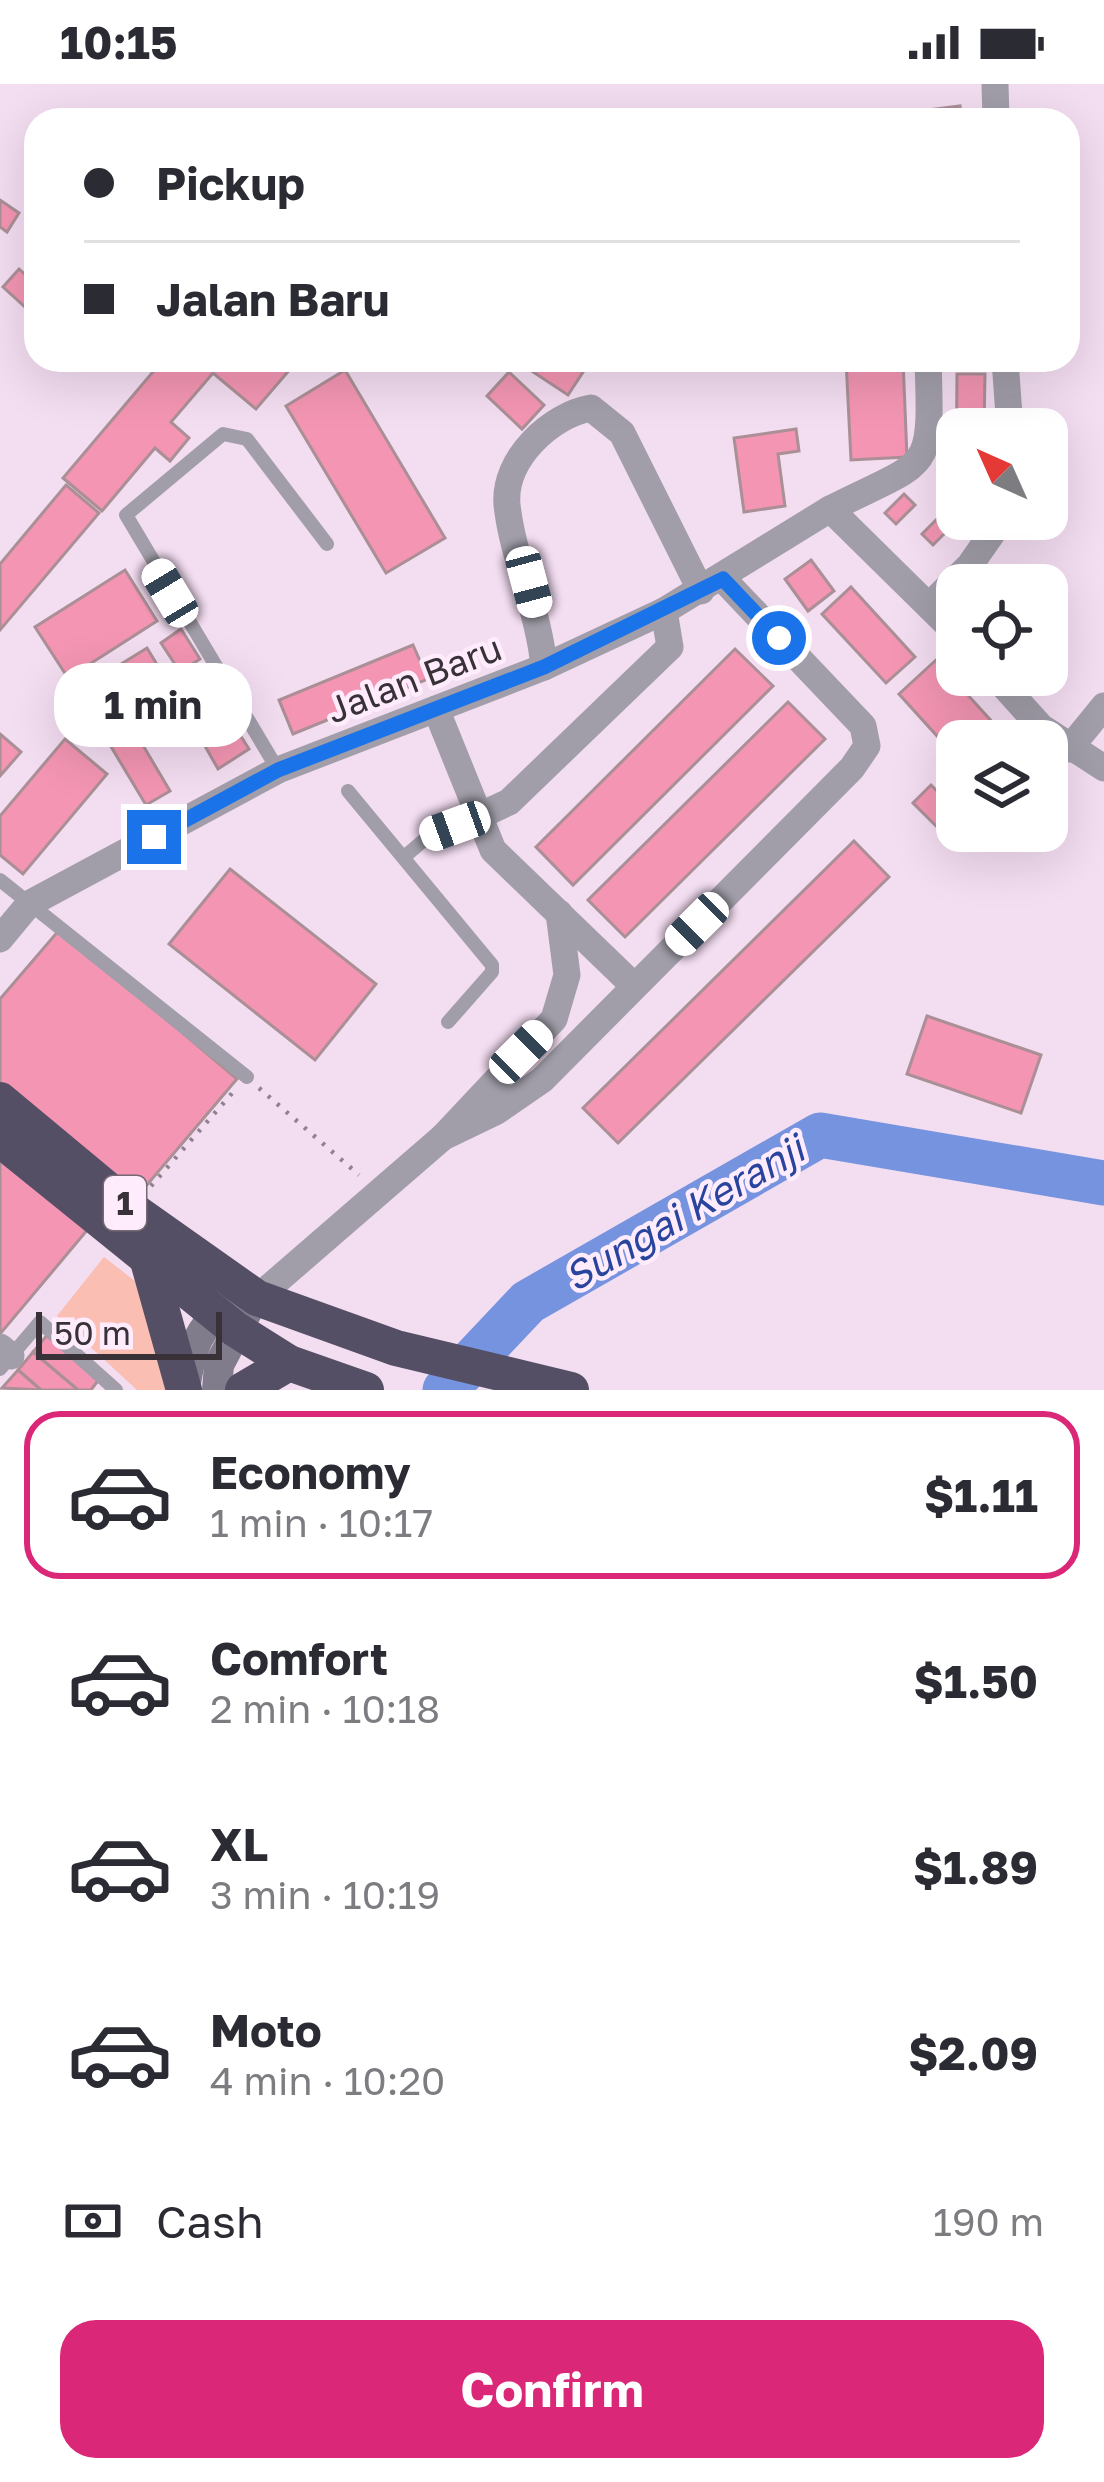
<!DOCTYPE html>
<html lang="en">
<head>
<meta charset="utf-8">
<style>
  body { margin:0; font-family:"Golos Text",sans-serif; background:#f7f7f7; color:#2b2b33; height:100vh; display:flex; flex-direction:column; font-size:45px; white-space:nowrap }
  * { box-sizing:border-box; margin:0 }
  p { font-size:39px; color:#7c7c81 }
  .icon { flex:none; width:66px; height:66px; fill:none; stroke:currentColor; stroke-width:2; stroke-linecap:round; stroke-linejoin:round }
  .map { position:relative; height:1306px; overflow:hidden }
  .side { display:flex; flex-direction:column; background:#fff; flex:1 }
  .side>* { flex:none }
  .guide { position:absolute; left:24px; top:24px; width:1056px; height:264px; border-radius:36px; box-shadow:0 12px 48px #0002; display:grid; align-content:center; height:264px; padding:0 60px; background:#fff }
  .needle { width:78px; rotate:315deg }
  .controls { position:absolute; left:936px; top:324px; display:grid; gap:24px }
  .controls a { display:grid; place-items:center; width:132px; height:132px; border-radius:24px; background:#fff; box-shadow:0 12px 48px #0002; font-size:60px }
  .scale { position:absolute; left:36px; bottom:30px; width:186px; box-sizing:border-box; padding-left:12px; border:6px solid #393138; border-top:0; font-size:33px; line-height:42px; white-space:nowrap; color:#393138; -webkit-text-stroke:9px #feecfc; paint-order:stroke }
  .end { position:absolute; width:54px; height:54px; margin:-27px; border:15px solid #1a73e8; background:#fff; box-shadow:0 0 0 6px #fff }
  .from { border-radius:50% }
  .bubble { position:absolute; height:84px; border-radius:36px; background:#fff; box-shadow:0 12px 48px #0002; font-size:39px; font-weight:700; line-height:84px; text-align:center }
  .car { position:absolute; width:36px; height:72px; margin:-36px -18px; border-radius:15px; box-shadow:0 0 9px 3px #0007; background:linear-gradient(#fff 24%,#345 0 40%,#fff 0 76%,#345 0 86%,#fff 0) }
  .guide b { display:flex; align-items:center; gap:42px; height:114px; font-size:45px }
  .guide b+b { border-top:3px solid #e1e1e2 }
  .guide i { width:30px; height:30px; background:#2b2b33 }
  ul { padding:21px 0 0; list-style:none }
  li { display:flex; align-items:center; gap:36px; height:168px; margin:0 24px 18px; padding:0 36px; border:6px solid transparent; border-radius:36px }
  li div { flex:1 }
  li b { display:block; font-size:45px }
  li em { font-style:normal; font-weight:700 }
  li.selected { border-color:#db2777 }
  li>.icon { width:108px; height:108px; stroke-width:1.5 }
  .pay { display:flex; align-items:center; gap:30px; height:132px; padding:0 60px; font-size:45px }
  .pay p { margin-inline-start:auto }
  .button { display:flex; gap:24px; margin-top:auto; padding:24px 60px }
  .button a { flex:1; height:138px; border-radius:36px; background:#db2777; color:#fff; font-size:48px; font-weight:700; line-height:138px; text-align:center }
  .status { display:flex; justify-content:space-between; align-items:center; height:84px; padding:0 60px; background:#fff; direction:ltr }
  .status svg { height:33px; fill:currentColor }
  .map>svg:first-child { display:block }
</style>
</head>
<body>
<div class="status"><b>10:15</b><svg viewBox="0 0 49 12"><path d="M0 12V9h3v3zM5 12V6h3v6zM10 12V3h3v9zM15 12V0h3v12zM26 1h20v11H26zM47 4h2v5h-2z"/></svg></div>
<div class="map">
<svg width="1104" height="1306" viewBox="0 0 1104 1306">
  <rect width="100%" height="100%" fill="#f3ddf1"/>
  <path fill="#fabeb2" d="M104,1173l40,31 25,102h-32l-80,-74z"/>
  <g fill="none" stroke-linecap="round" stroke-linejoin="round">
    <path stroke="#7593de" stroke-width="45" d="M445,1306l83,-88 292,-167 284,48"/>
  </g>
  <g fill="#f395b3" stroke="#ab8f96" stroke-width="3">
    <path d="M960,22l2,14h-58l-1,-7z"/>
    <path d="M891,28v8h-50v-5z"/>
    <path d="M0,116l19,13 -12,19 -7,-5z"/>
    <path d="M19,185l17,15v33l-33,-30z"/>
    <path d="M163,276h135l-42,49 -43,-36 -42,49 18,16 -19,23 -15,-13 -53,63 -39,-33z"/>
    <path d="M515,276h76l-23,35z"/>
    <path d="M846,276h57l4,97 -56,3z"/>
    <path d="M345,286l100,168 -59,35 -100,-167z"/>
    <path d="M509,288l35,33 -22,24 -35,-33z"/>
    <path d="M957,290h28l-1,55h-27l-1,58z"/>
    <path d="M796,345l3,22 -21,3 7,52 -41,6 -10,-74z"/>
    <path d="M66,401l33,28 -99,117v-66z"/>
    <path d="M904,410l11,11 -19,19 -11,-11z"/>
    <path d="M957,415l2,20 -26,26 -11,-11z"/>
    <path d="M811,476l23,31 -26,20 -23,-32z"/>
    <path d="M125,486l32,51 -89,57 -33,-51z"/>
    <path d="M851,503l64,70 -29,26 -64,-69z"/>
    <path d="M181,545l19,30 -20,13 -19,-29z"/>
    <path d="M413,561l15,34 -135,55 -14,-34z"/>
    <path d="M147,564l17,28 -34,21 -17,-28z"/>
    <path d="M735,565l38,37 -200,199 -37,-38z"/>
    <path d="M936,576l70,77 -5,4h-44v17l-58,-64z"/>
    <path d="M207,584l26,41 -18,11 -26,-40z"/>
    <path d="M89,603l12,14 -16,14 -12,-14z"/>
    <path d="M146,612l9,15 -17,11 -10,-16z"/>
    <path d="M788,618l37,37 -200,198 -37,-37z"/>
    <path d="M128,636l42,71 -24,14 -42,-70z"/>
    <path d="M235,643l14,22 -31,20 -13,-23z"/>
    <path d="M0,650l21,18 -21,24z"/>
    <path d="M65,655l42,35 -84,100 -23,-19v-39z"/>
    <path d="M931,701l26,26 -18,18 -26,-26z"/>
    <path d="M854,757l35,36 -271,266 -35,-35z"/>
    <path d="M230,785l146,115 -61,76 -146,-116z"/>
    <path d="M60,845l177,150 -102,120 -135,-116v-84z"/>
    <path d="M927,932l114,39 -20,58 -114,-39z"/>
    <path d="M0,1058l94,80 -94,112z"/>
    <path d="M48,1250l52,44 -9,12h-13l-45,-38z"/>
    <path d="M33,1268l45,38h-37l-23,-20z"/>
    <path d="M18,1286l23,20 -39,-2z"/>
  </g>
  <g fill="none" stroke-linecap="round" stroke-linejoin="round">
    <g stroke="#90818f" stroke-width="4.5" stroke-dasharray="3 9" stroke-linecap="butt">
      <path d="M259,1004l100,87"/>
      <path d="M151,1102l83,-95"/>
    </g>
    <g stroke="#a19ea9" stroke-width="14">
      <path d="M278,686l-152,-255 97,-81 24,5 80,105"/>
      <path d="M348,707l144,174v7l-44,50"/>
      <path d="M404,773l26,-22 49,-19"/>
      <path d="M0,796l247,197"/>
      <path d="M0,1285l40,-47 76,68"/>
    </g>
    <g stroke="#a19ea9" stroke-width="27">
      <path d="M995,0l1,36"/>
      <path d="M1005,276l5,69"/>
      <path d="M830,425c101,-51 102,-33 98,-149"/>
      <path d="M930,521l40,-40 32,-46"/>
      <path d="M544,583c-5,-56 -31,-108 -37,-162 -4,-46 44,-90 84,-97l31,25 79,158"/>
      <path d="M994,591l47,52 63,41"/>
      <path d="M436,625l57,141 141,136"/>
      <path d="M1069,665l35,-43"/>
      <path d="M479,732l30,-14 161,-155 -6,-36"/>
      <path d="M0,855l29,-35 249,-134 266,-103 120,-56 166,-102 127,125"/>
      <path d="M443,1053l54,-26 45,-31 310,-312 15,-22 -4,-20 -140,-147"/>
      <path d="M257,1214l186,-161 111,-118 13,-44 -8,-62"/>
      <path d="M0,1263l11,9"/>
    </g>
    <g stroke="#807c8c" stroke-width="30">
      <path d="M185,1306c5,-38 14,-72 52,-85"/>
      <path d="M217,1306l2,-25 28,-53"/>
    </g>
    <g stroke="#554f65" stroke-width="36">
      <path d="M0,1016l131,109 126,89 139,50 175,42"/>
      <path d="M0,1055l235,190 54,34 77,27"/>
      <path d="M148,1177l36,129"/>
      <path d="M243,1306l46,-27"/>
    </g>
  </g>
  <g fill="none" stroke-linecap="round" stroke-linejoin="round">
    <path stroke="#1a73e8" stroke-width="15" d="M154,753l124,-67 266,-103 179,-88 56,59"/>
  </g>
  <g text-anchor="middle" stroke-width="9" stroke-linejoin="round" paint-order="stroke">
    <rect fill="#feecfc" stroke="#746973" stroke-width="3" x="104" y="1092" width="42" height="54" rx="9"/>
    <g font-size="33" font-weight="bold" fill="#393138">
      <text x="125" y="1131">1</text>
    </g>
    <g font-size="36" fill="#393138" stroke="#feecfc">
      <text transform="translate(414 595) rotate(-21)" y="13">Jalan Baru</text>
    </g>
    <g font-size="39" font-style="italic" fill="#29449d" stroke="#feecfc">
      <text transform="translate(684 1129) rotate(-30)" y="14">Sungai Keranji</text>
    </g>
  </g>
</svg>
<div class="controls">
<a><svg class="needle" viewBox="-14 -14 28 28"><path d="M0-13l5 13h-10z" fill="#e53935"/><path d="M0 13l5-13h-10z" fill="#7c7c81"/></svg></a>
<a><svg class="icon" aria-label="locate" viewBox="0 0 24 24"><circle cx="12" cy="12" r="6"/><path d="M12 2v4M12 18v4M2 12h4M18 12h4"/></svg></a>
<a><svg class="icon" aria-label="layers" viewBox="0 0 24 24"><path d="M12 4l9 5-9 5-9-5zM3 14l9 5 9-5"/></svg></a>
</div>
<div class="scale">50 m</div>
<i class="end from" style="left:779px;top:554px"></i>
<i class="end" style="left:154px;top:753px"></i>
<div class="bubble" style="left:54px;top:579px;width:198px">1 min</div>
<i class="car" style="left:529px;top:498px;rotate:165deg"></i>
<i class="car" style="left:170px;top:509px;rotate:329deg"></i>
<i class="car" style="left:455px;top:742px;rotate:250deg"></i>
<i class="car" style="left:697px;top:840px;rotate:225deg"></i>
<i class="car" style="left:521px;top:968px;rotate:45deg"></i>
<div class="guide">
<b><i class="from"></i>Pickup</b>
<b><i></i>Jalan Baru</b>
</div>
</div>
<section class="side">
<ul>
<li class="selected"><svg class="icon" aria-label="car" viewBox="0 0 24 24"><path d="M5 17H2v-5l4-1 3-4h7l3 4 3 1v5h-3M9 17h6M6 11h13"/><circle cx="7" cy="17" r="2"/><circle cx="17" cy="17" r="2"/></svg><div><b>Economy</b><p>1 min · 10:17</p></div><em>$1.11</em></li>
<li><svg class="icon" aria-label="car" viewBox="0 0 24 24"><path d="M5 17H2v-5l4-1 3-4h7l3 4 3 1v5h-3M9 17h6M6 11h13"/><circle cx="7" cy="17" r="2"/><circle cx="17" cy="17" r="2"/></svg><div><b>Comfort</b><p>2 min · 10:18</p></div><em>$1.50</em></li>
<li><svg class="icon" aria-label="car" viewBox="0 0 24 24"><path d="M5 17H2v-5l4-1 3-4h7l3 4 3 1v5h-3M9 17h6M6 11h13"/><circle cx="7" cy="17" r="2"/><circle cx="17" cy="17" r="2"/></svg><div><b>XL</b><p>3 min · 10:19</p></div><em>$1.89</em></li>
<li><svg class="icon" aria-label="car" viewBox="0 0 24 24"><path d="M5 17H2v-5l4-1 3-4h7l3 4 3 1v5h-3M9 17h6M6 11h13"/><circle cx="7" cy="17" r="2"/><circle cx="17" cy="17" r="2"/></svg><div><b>Moto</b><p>4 min · 10:20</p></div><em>$2.09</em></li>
</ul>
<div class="pay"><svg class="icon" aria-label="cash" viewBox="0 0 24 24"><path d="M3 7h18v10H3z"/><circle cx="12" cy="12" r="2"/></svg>Cash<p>190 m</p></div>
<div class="button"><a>Confirm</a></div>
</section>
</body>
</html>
